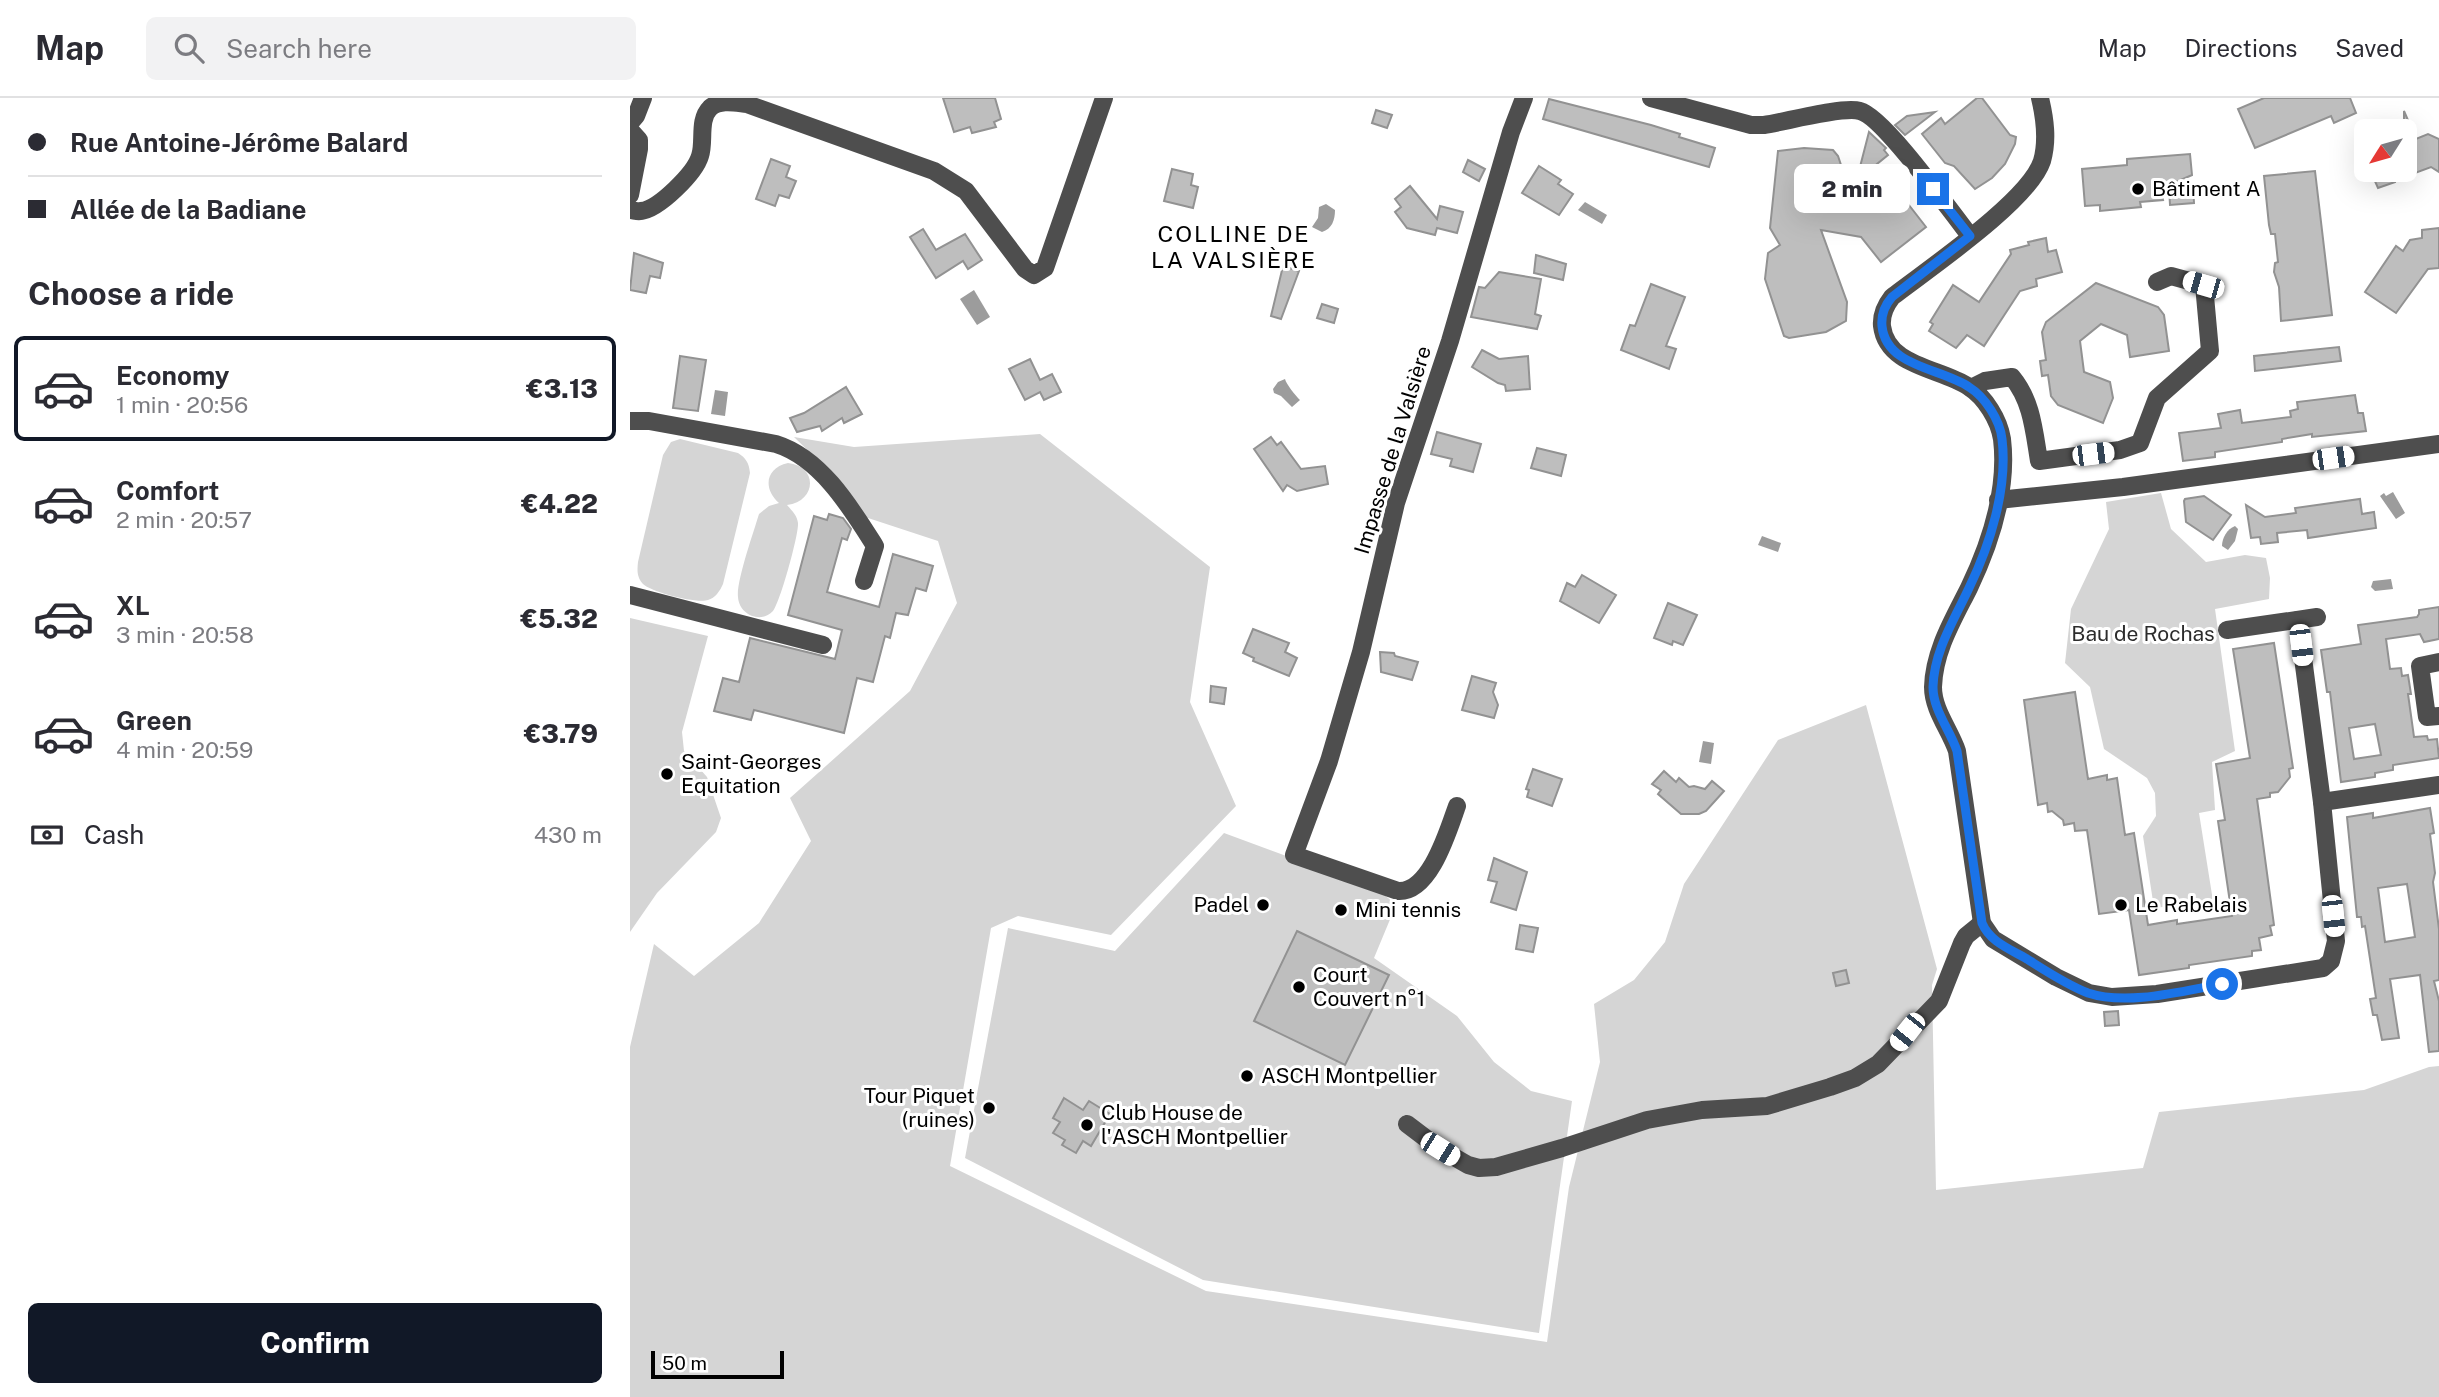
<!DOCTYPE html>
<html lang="en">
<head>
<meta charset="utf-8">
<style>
  body { margin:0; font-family:"Public Sans",sans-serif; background:#f2f2f3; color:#2b2b33; height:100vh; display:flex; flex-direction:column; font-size:26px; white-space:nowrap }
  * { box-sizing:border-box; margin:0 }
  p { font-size:23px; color:#7c7c81 }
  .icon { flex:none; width:38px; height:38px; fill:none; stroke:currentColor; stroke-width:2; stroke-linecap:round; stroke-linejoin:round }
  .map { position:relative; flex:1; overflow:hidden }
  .panel { display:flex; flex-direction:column; background:#fff; width:630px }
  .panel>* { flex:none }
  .guide { display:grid; align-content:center; height:154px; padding:0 28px; background:#fff }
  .needle { width:46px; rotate:233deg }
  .buttons { position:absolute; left:1724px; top:21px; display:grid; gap:14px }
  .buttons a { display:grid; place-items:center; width:63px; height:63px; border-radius:10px; background:#fff; box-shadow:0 7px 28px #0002; font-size:35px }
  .scale { position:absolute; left:21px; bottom:18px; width:133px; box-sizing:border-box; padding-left:7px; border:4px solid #000; border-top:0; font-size:19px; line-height:24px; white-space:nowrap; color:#000; -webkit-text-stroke:5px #fff; paint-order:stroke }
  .end { position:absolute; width:32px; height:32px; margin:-16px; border:9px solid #1a73e8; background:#fff; box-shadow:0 0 0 4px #fff }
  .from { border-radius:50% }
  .bubble { position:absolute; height:49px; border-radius:10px; background:#fff; box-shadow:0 7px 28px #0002; font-size:23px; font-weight:800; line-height:49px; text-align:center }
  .car { position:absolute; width:21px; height:42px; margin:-21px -10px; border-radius:9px; box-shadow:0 0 5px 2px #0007; background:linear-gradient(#fff 24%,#345 0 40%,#fff 0 76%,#345 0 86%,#fff 0) }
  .guide b { display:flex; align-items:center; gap:24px; height:66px; font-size:26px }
  .guide b+b { border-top:2px solid #e1e1e2 }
  .guide i { width:18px; height:18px; background:#2b2b33 }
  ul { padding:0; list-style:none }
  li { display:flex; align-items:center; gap:21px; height:105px; margin:0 14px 10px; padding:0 14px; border:4px solid transparent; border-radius:10px }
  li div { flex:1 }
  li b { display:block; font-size:26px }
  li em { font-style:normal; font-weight:800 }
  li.active { border-color:#111827 }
  li>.icon { width:63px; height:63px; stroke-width:1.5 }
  h2 { padding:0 28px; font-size:32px; line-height:84px }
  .pay { display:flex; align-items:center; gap:18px; height:77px; padding:0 28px; font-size:26px }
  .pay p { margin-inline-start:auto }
  .action { display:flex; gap:14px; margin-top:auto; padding:14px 28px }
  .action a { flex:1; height:80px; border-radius:10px; background:#111827; color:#fff; font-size:28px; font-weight:800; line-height:80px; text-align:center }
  header { display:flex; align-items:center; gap:42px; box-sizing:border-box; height:98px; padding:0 35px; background:#fff; border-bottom:2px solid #e1e1e2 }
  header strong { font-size:33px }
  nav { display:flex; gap:38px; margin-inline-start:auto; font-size:24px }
  .search { width:490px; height:63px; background:#f2f2f3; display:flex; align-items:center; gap:18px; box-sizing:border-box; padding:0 24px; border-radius:10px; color:#7c7c81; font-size:26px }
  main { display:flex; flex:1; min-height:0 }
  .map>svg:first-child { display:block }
</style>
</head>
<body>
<header>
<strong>Map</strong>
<div class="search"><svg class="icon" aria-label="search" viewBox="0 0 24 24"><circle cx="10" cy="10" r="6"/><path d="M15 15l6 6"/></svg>Search here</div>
<nav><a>Map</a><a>Directions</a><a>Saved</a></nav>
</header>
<main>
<section class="panel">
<div class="guide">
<b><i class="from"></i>Rue Antoine-Jérôme Balard</b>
<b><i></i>Allée de la Badiane</b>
</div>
<h2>Choose a ride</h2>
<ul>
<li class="active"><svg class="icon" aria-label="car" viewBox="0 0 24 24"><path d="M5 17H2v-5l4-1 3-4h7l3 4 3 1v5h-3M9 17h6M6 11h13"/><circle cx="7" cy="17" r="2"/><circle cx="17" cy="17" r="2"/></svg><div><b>Economy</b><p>1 min · 20:56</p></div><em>€3.13</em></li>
<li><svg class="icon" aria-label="car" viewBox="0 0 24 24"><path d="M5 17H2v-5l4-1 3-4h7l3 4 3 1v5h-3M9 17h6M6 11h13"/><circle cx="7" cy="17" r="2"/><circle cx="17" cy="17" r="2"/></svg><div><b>Comfort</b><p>2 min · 20:57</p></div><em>€4.22</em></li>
<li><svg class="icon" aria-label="car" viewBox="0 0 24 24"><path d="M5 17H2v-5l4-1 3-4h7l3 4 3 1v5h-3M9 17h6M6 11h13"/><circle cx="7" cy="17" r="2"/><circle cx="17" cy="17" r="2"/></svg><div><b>XL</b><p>3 min · 20:58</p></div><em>€5.32</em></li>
<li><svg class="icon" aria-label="car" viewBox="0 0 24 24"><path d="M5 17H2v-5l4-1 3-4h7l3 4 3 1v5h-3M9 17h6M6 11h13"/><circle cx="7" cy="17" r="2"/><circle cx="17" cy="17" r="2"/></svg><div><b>Green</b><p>4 min · 20:59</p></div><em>€3.79</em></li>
</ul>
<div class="pay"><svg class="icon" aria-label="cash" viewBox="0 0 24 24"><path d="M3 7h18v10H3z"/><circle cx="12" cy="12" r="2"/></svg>Cash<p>430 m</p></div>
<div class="action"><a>Confirm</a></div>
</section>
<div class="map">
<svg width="1809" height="1299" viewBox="0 0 1809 1299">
  <rect width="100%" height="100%" fill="#fff"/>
  <g fill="#d5d5d5">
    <path d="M410,336l170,133 -20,135 46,104 -125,129 -93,-19 -27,12 -41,238 256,125 341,51 22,-155 31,-125 -6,-58 40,-24 31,-38 19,-58 94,-144 88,-35 71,264 -5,16 4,205 207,-22 16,-56 205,-22 65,-23 10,-1v331h-1809v-350l24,-103 40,32 65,-53 52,-82 -21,-43 120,-107 47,-88 -19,-62 -73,-24 -32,-42 -39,-38 60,10z"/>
    <path d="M50,341l58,14c8,5 11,10 12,20l-27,111c-3,7 -8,14 -15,16 -11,4 -57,-8 -65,-16 -6,-7 -6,-13 -5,-22l25,-107 8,-13z"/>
    <path d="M158,365c30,3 29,38 -1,42 5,6 10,10 11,18 1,11 -18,80 -25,88 -12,13 -34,4 -35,-14 -2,-15 16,-66 21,-83l10,-8 10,-3c-16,-14 -14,-35 9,-40z"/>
    <path d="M1531,395l10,36 35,33 39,-7 21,3 4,20 -1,21 -54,10 20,142 -23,11 3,48 -16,3 14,88 -59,7 -11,-72 13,-20 -1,-23 -8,-15 -43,-29 -14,-62 -25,-24 6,-54 38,-80 -3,-27z"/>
    <path d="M0,520l78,18 -26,96 2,19 23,26 14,41 -5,14 -59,61 -27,39z"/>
    <path d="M594,735l155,57 17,15 -22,53 83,58 37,46 37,29 41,10 -33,232 -336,-53 -238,-122 43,-230 107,23z"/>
  </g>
  <g fill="#9c9c9c">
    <path d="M955,104l22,13 -5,9 -24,-14z"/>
    <path d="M696,106l9,6c0,10 -3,19 -13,22l-10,-5 6,-9 1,-11z"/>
    <path d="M344,192l16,27 -13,8 -17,-26z"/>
    <path d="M655,281c1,5 11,17 15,21l-8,7 -11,-11 -7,-3 -1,-4 5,-7z"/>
    <path d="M85,292l13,2 -3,24 -14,-2z"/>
    <path d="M1763,394l12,21 -9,6 -16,-23 4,-3 2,3z"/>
    <path d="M1605,428l3,3 -3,12 -7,9 -6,-4c0,-8 5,-17 13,-20z"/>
    <path d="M1132,438l19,7 -3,9 -20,-7z"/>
    <path d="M1761,481l2,10 -18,2 -4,-4 2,-6z"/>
    <path d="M1073,643l11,2 -3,21 -12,-2z"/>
  </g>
  <g fill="#bebebe" stroke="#929292" stroke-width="2" fill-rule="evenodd">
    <path d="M313,0h52l6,21 -7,3 2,5 -24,6 -2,-6 -16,5z"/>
    <path d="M1347,0h5l28,37 6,2 -1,7 -10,20 -13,14 -17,11 -21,-23 -9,-3 -23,-29 19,-16 4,6z"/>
    <path d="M1634,0h86l6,15 -22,10 -3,-7 -76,32 -17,-39z"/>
    <path d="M919,1l102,26 29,9 -1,3 36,11 -6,19 -166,-48z"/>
    <path d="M746,12l16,5 -5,13 -15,-5z"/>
    <path d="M1774,13l12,28 12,-5 11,5v33l-8,-5 -27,10z"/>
    <path d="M1305,14l-30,23 -10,-10 12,-9z"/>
    <path d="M1239,34l17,16 -2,2 4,5 -11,9 49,63 -45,35 -20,-25 -40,-7 26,72 -1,19 -20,11 -37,6 -5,-2 -19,-57 3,-26 12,-8 -10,-17 8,-77 26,-3 29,2 5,6 14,42z"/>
    <path d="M1560,56l2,21 -32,14 3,11 -23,2 1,5 -41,4v-6l-15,1 -3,-37 45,-4v-6z"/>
    <path d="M141,61l19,7 -4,11 10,4 -7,17 -10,-3 -4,11 -19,-7z"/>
    <path d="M838,62l17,9 -6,12 -16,-9z"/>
    <path d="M909,68l22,14 -3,4 15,10 -14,21 -37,-22z"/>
    <path d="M542,71l21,5 -2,11 7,2 -5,21 -29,-7z"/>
    <path d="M1740,72h23l2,12 -17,6z"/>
    <path d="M1685,73l17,144 -51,6 -2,-34 -5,-15 1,-9 3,-1 -3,-28h-4l-2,-9 -5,-49z"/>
    <path d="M1563,87l1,18 -24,2 -1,-18z"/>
    <path d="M780,88l27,33 3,-13 23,6 -6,21 -20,-5 -2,7 -28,-7 -12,-16 6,-5 -6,-8z"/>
    <path d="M1809,130v40l-11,1 -32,44 -31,-21 31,-46 7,5 7,-11 12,-2v-8z"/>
    <path d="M293,131l13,21 29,-16 17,26 -14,9 -5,-8 -27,17 -26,-41z"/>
    <path d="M1416,140l2,14 8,-2 6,22 -26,7 1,7 -17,5 -36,55 -17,-11 -11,13 -27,-17 4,-7 -3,-2 23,-37 26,17 32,-48 -1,-4 19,-5 -1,-3z"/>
    <path d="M4,155l29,10 -3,15 -10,-2 -4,17 -16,-3z"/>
    <path d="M906,157l30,9 -3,16 -29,-7z"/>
    <path d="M653,168l16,5 -18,48 -10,-3z"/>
    <path d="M869,174l42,7 -6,35 6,2 -4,13 -66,-12 8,-30 6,1z"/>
    <path d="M1466,185l62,24 6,8 5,36 -39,6 -3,-22 -26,-11 -21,17 4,31 26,10 3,16 -10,25 -45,-18 -7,-9 -3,-21 -6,1 -2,-15 6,-1 -4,-28 4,-10z"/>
    <path d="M1021,186l34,13 -19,49 10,3 -7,20 -48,-19 9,-25 5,1z"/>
    <path d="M692,206l16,5 -4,14 -17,-5z"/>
    <path d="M1709,249l2,14 -86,10 -1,-15z"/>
    <path d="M852,252l17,9 29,-3 2,33 -24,2 -1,-6 -7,-2 -26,-16z"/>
    <path d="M50,258l26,4 -8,51 -25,-3z"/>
    <path d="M400,261l10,21 12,-6 9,18 -17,8 -4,-8 -15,8 -16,-31z"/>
    <path d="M216,289l16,27 -18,9 -2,-5 -20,13 -2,-5 -23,6 -7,-14 14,-5z"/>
    <path d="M1725,297l3,18h5l3,18 -54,6v-3l-30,5v3l-67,10v5l-32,4 -4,-28 42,-5 -3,-14 22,-4 2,13 49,-6 -1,-6 8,-2 -1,-7z"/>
    <path d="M807,334l44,12 -8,28 -23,-6 2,-7 -21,-5z"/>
    <path d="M641,339l6,8 4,-3 20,27 24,-3 3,18 -31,7 -10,-6 -4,6 -29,-42z"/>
    <path d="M907,350l29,7 -5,21 -30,-8z"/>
    <path d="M1574,398l27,19 -18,25 -27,-18 -2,-21 1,-2z"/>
    <path d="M1730,401l2,15 12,-2 2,16 -68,10 -1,-8 -30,3 1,9 -17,2 -1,-7 -9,1 -5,-33 19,12 31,-4 -1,-5z"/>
    <path d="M199,416l14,4 8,11 -4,11 -5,-2 -15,54 52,15 14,-53 40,12 -7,25 -10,-3 -8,27 -12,-2 -6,25 -5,-2 -12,46 -16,-4 -13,55 -90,-23 -3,10 -37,-9 9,-33 16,4 11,-44 85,21 7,-29 -54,-15 26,-99 13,4z"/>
    <path d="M952,477l34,20 -17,28 -39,-22 7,-18 8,4z"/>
    <path d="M1038,505l29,12 -14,30 -10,-4 -1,4 -18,-7z"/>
    <path d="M1809,509v32l-15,3 -4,-8 -34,5 4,30 11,-1 1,8 6,-1 3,19h-3l6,43 13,-1 1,4 9,-1 2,19 -46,7v5l-18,3v4l-34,5 -11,-90h-3l-6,-42 40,-6 -3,-19 59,-8 2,-3v-4zM1745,626l6,31 -27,4 -5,-31z"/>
    <path d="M623,531l36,14 -4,9 12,6 -8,18 -36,-15 1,-3 -11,-5z"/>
    <path d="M1644,545l19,125 -4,1 1,8 -12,15 -8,1v4l-13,2 17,126 -4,1 2,9 -13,3 2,12 -9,1v5l-63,9v3l-50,7 -10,-65 -30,4 -12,-84 -12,1 -1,-8 -10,2 -1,-5 -11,-9 -4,1 -1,-9 -9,2 -14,-105 51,-8 13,87 19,-4v5l10,-2 8,57 9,-2 14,92 29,-5v4l55,-8 -14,-95 7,-1 -9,-56 34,-6 -17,-109z"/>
    <path d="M750,554l14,1 1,3 23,6 -6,18 -31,-8z"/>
    <path d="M842,578l24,7 -3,9 5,13 -4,13 -32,-8z"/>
    <path d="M581,588l15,2 -2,16 -14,-2z"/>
    <path d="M903,671l29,10 -10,27 -25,-9 2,-7 -3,-1z"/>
    <path d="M1034,673l12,11 3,-4 10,9 5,-1 11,3 7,-8 12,10 -18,20 -7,3h-18l-23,-20 3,-4 -9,-6z"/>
    <path d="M1800,710l4,25 -4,1 5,39 -2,9 6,47v51l-5,1 5,20v50l-10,1 -9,-77 -30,4 9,59 -17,2 -5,-25h-4l-3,-16 6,-1 -11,-72 -3,1 -1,-10h-4l-10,-100 26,-4v5zM1777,786l8,53 -30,5 -7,-54z"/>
    <path d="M864,760l33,14 -11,38 -25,-8 6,-20 -9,-2z"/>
    <path d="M890,827l18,3 -5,24 -17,-3z"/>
    <path d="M667,833l92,44 -44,90 -91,-44z"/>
    <path d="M1216,872l3,13 -13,3 -3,-13z"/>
    <path d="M1488,913l1,14 -14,1 -1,-14z"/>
    <path d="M434,1000l19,12 6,-9 21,13 -19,32 -8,-5 -7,12 -14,-8 3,-5 -12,-7 7,-11 -7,-4z"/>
  </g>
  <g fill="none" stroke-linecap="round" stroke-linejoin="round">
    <g stroke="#4e4e4e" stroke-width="18">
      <path d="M1021,0l100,27h13c21,-3 78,-19 96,-14 24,6 91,101 110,125"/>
      <path d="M1410,0c5,21 8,42 2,63 -13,40 -114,108 -150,136 -7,9 -11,18 -10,29 5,41 59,42 87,61 16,10 30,33 33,52 6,50 -12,105 -33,149 -16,32 -35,63 -36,99 0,23 17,43 24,64l25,172 11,16 63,38 33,16 23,4 45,-3 166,-26 8,-7 5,-20 -14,-139 117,-17"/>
      <path d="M0,25l6,-7 7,-18"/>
      <path d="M0,32l9,10v9l-9,46"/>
      <path d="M0,112c4,0 7,2 11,1 18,-2 54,-38 59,-55 5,-14 -2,-36 10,-48 10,-9 26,-5 37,-4l187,67 32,20 59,78 9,6 11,-7 59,-170"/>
      <path d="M1341,290l14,-7 27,-4c20,24 22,54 27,84l81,-11 20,-7 17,-45 53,-47 -6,-66 -33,-9 -14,6"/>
      <path d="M0,323h19l127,23c45,14 75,64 99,102l-11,35"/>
      <path d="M1368,402l125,-13 316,-43"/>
      <path d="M0,497l193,50"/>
      <path d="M1668,522l24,182"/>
      <path d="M1597,532l90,-13"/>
      <path d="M1809,564l-19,4 7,51 12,-1"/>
      <path d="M827,708c-9,25 -27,87 -59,85l-104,-36 35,-94 32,-109 35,-149 54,-162 61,-209 13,-34"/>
      <path d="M777,1026l33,25 28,16 11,3 17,-1 66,-19 85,-28 55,-10 65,-4 63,-19 25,-9 23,-14 61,-63 23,-58 4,-7 16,-13"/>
    </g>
  </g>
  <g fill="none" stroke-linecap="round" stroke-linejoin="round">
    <path stroke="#1a73e8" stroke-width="9" d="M1303,91l37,47 -78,61c-7,8 -11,18 -10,29 4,41 59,42 87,61 16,10 31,33 33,52 6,49 -12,106 -33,149 -15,32 -35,63 -36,99 0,23 17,43 24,64l25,172c8,19 28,26 45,36 19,12 40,26 61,34 39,13 94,-2 134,-9"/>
  </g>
  <g fill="#000" stroke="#fff" stroke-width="2.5">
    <circle cx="1508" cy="91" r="7"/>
    <circle cx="37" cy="676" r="7"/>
    <circle cx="633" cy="807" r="7"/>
    <circle cx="1491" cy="807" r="7"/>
    <circle cx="711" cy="812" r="7"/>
    <circle cx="669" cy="889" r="7"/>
    <circle cx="617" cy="978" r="7"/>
    <circle cx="359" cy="1010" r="7"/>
    <circle cx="457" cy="1027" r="7"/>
  </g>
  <g text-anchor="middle" stroke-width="6" stroke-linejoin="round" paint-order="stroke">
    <g font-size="21" fill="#000" stroke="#fff" text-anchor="start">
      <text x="1522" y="98">Bâtiment A</text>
      <text x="51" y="671">Saint-Georges<tspan x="51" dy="24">Equitation</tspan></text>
      <text x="619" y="814" text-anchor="end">Padel</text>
      <text x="1505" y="814">Le Rabelais</text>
      <text x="725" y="819">Mini tennis</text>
      <text x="683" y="884">Court<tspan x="683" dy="24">Couvert n°1</tspan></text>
      <text x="631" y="985">ASCH Montpellier</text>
      <text x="345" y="1005" text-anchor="end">Tour Piquet<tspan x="345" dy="24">(ruines)</tspan></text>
      <text x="471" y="1022">Club House de<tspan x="471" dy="24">l'ASCH Montpellier</tspan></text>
    </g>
    <g font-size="21" fill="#000" stroke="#fff">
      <text transform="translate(763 352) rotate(-73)" y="7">Impasse de la Valsière</text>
    </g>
    <g font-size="21" fill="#2c2c2c" stroke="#fff">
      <text x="1513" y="543">Bau de Rochas</text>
    </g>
    <g font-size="23" letter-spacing="2" fill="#000" stroke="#fff">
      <text x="604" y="144">COLLINE DE<tspan x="604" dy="26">LA VALSIÈRE</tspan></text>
    </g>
  </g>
</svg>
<div class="buttons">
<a><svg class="needle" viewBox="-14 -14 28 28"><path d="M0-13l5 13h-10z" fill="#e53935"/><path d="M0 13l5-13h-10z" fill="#7c7c81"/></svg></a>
</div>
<div class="scale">50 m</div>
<i class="end from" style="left:1592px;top:886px"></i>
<i class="end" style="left:1303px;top:91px"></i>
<div class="bubble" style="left:1164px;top:66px;width:116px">2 min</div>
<i class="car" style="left:1573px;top:187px;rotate:286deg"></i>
<i class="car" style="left:1463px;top:356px;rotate:83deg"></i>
<i class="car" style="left:1703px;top:360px;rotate:82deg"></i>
<i class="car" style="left:1671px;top:547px;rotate:173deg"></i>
<i class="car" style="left:1703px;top:818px;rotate:174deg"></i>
<i class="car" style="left:1277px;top:934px;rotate:219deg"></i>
<i class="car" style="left:810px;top:1051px;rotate:122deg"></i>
</div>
</main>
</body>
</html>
